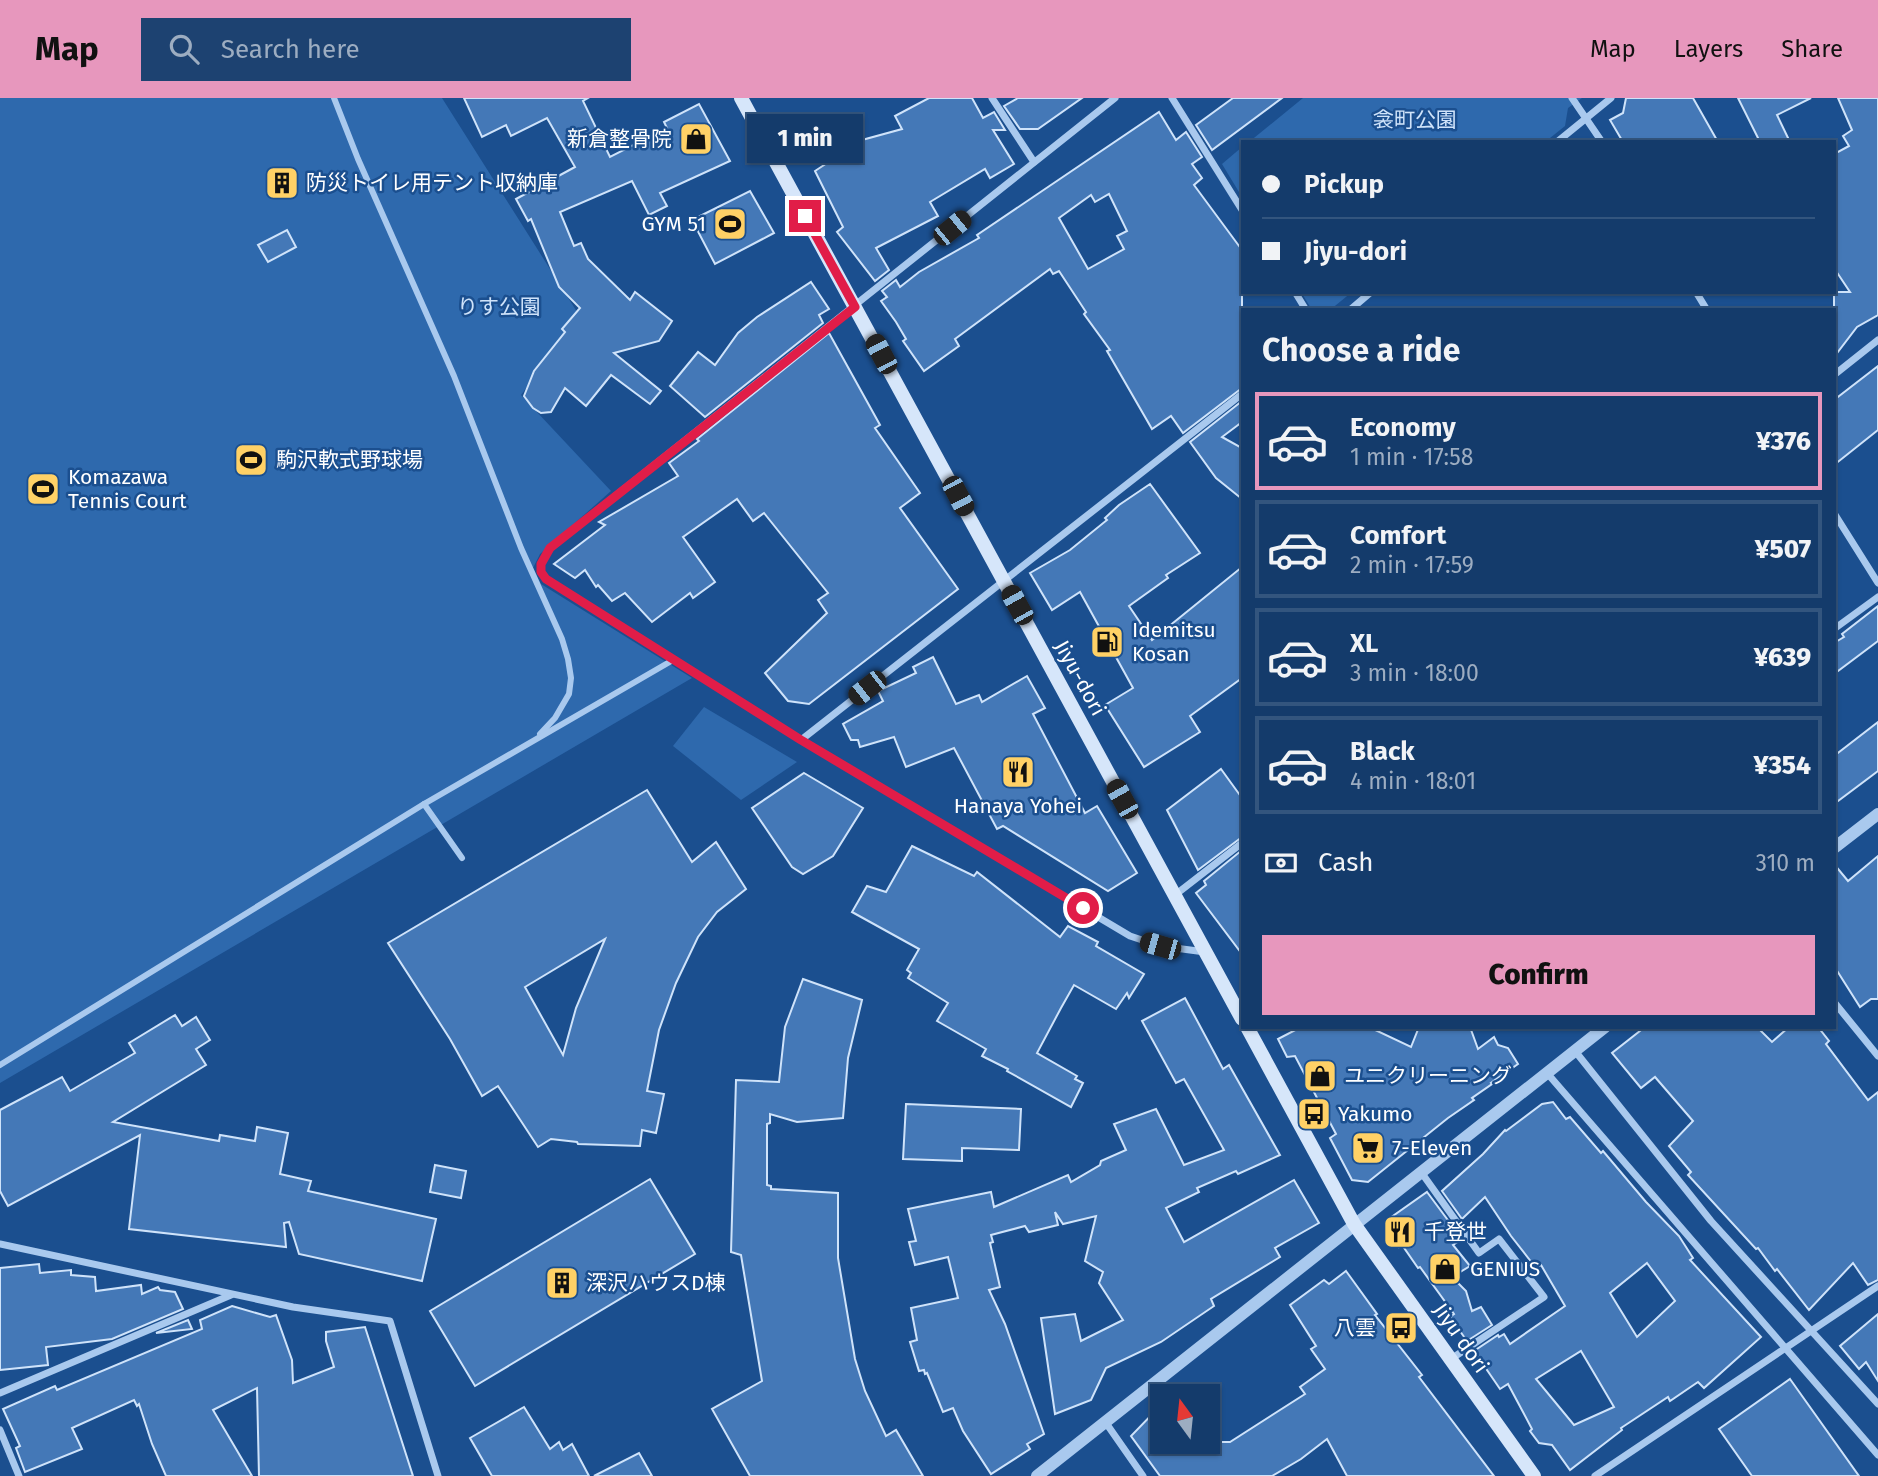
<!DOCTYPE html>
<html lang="en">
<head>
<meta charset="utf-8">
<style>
  body { margin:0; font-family:"Fira Sans","Noto Sans JP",sans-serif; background:#1d4271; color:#f1f3f6; height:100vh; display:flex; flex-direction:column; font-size:26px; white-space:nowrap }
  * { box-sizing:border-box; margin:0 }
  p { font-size:23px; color:#9dadc1 }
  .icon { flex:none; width:38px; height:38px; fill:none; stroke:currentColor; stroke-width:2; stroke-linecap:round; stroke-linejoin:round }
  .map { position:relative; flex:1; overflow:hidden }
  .side { position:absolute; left:1241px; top:210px; width:595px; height:721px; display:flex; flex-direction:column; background:#143b6b; border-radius:0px; box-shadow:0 2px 5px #0004,0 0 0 2px #33557e }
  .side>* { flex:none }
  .banner { position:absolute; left:1241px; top:42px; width:595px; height:154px; border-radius:0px; box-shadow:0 2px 5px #0004,0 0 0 2px #33557e; display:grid; align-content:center; height:154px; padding:0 21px; background:#143b6b }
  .needle { width:46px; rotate:345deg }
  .tools { position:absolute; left:1150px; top:1286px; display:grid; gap:14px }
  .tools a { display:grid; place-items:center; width:70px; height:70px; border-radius:0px; background:#143b6b; box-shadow:0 2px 5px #0004,0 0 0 2px #33557e; font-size:35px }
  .end { position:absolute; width:32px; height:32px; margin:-16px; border:9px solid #e11d48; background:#fff; box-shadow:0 0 0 4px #fff }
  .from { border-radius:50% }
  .bubble { position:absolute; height:49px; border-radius:0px; background:#143b6b; box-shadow:0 2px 5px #0004,0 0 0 2px #33557e; font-size:23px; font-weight:800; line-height:49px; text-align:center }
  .car { position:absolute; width:21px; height:42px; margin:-21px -10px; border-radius:9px; box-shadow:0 0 5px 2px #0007; background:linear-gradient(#222 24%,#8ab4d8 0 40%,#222 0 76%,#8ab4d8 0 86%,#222 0) }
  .banner b { display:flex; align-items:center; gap:24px; height:66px; font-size:26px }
  .banner b+b { border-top:2px solid #33557e }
  .banner i { width:18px; height:18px; background:#f1f3f6 }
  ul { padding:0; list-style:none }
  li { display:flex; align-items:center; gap:21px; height:98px; margin:0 14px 10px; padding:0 7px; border:4px solid #33557e; border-radius:0px }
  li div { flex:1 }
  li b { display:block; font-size:26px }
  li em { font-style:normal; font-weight:800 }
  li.selected { border-color:#e797bd }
  li>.icon { width:63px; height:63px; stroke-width:1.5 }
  h2 { padding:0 21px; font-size:32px; line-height:84px }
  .pay { display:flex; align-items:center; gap:18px; height:77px; padding:0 21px; font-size:26px }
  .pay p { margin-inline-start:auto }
  .cta { display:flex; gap:14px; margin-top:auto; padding:14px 21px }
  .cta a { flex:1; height:80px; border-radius:0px; background:#e797bd; color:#111; font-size:28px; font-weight:800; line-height:80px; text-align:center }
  header { display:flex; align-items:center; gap:42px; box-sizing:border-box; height:98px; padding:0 35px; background:#e797bd; color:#111 }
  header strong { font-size:33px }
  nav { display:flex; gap:38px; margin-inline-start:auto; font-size:24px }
  .search { width:490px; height:63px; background:#1d4271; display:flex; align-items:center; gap:18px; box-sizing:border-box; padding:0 24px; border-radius:0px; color:#9dadc1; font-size:26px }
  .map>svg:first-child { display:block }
</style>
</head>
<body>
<header>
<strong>Map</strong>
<div class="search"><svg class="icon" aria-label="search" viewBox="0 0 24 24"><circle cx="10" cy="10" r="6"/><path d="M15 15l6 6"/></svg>Search here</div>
<nav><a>Map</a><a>Layers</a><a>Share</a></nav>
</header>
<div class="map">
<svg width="1878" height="1378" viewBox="0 0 1878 1378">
  <rect width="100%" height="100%" fill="#1b4f8f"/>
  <g fill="#2e69ad">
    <path d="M0,0h442l137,217 -58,80 90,96 -71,63 -7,14 8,16 151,94 -692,405z"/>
    <path d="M1303,0h279l-14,10 -3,18 -20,16h-296z"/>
    <path d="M1242,49v50l-20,-33z"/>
    <path d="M1301,194h51l-22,18h-18z"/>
    <path d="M704,609l93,55 -56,38 -68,-54z"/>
  </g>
  <g fill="#4478b7" stroke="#cfe3fa" stroke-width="2" fill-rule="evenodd">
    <path d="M464,0h124l-5,3 27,56 57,-29 -3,-6 35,-18 31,57 -70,32 7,13 -18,9 -17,-34 -72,31 14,34 7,-3 7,16 42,41 5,-8 37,29 -13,20 -45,12 47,38 -11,13 -39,-29 -25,31 -21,-18 -14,24 -10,1 -8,-5 -9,-12 10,-25 31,-39 -3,-3 18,-21 -21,-21 -28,-68 -3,2 -12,-22 59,-32 -28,-49 -36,18 -5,-11 -24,12z"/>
    <path d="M929,0h43l11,20 11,-6 11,18h-12l21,34 -24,14 -5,-9 -55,33 8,14 -62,32 13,22 -14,11 -38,-49 6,-5 -28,-56 47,-31 40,-11 -7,-13z"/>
    <path d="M1018,0h64l-44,31h-18l-16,-23z"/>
    <path d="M1233,0h49l-70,52 -16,-25z"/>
    <path d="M1626,0h67l25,44h-95l-13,-22 13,-7z"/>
    <path d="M1738,0h73l-34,17 13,27h-30z"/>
    <path d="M1838,0h40v217l-21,12 -23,30v-65h16l-16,-24v-114l15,-8 -6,-10 9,-6z"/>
    <path d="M1159,14l17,28 10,-8 16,25 -10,7 10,14 -8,7 48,65v138l-59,45 -12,-17 -19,13 -45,-78 3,-1 -26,-36 2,-2 -27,-41 -6,3 -3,-5 -95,70 4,7 -35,25 -21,-30 3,-2 -10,-17 -15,-21 6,-4 -5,-6 14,-11 4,7 19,-15 60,-34 -2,-3zM1109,96l18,37 -10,5 7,13 -36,20 -29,-51 32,-23 4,7z"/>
    <path d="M750,93l24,42 -59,31 -23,-44z"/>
    <path d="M287,132l9,17 -28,15 -10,-17z"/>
    <path d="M811,184l18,27 -10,6 4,8 -118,94 -35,-31 28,-34 17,13 23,-32 19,-16z"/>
    <path d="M829,235l51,92 -5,3 45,65 -20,15 58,81 -149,115 -21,-3 -23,-28 62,-60 -9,-13 10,-7 -64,-80 -11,8 -16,-22 -54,38 32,45 -22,16 -3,-5 -38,29 -27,-29 -13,8 -14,-16 -2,2 -11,-17 -10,8 -21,-14 51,-39 -6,-3 79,-46 -9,-13 30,-22 -2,-2z"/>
    <path d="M1878,268v64l-44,35v-65z"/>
    <path d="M1242,303v21l-20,15 20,11v51l-26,-21 -26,-36z"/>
    <path d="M1150,386l50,69 -34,22 2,3 -39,28 23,34 90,-73v111l-52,38 10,16 -56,35 -39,-62 28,-17 -53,-96 -28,18 -22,-37 40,-23 37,-30 -2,-2 14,-13z"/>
    <path d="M1878,508v35l-44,33v-31l10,-6 -2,-3z"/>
    <path d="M933,559l23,47 23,-9 3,7 45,-26 18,32 -12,6 52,99 12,-7 40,67 -29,18 -105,-65 -6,3 -43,-81 -48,19 -12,-30 -34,10 -2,-7h-7l-8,-16 40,-23 -5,-10 38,-18 -3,-6z"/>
    <path d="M1878,624v49l-44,33v-48z"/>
    <path d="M1221,671l21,29v39l-44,33 -31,-60z"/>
    <path d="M804,675l59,35 -30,48 -30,18 -11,-7 -40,-59z"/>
    <path d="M647,692l45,72 24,-20 30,47 -29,23 -19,25 -22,46 -17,47 -12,61 17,3 -8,39 -14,-3 -2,16 -62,-2 -1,-2 -26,-3 -13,8 -40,-61 -16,10 -32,-57 -62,-96zM605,841l-29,69 -13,47 -38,-68z"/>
    <path d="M912,748l62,30 3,-4 83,65 8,-11 30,16 -2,4 48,28 -15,24 -2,-5 -11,16 -42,-24 -13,23 -24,45 40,23 -2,3 8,4 -12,24 -64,-36 1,-2 -26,-13 4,-7 -49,-28 11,-18 -40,-25 3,-5 -4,-3 12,-21 -67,-37 15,-26 19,6z"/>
    <path d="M1242,752v104l-46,-61 10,-8 -2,-4z"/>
    <path d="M1878,758v143h-7l-11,8 -26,-41v-102l14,17z"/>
    <path d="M803,881l59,21 -14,58 -5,60 -46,4 -27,-8v9l-3,1v61l4,1v3l67,4v65l17,101 10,32 21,45 10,-6 27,46h-173l-38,-67 50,-28 -21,-126 -10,-3 5,-172 43,2 6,-55z"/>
    <path d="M1185,900l38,71 6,-4 51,90 -42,19 -2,-3 -39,17 2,4 -33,16 18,34 110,-62 25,43 -44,25 5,9 -69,42 3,7 -53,36 -55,26 -15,32 -36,14 -14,-96 34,-4 6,27 42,-21 -24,-37 4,-11 -18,-11 11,-45 -33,8 -8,-12 3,13 -29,7 -4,-6 -34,9 2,7 -3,1 10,44 -11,3 16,34 39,110 -17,10 3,5 -39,25 -28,-43 -10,-23 -10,4 -16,-39 -2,1 -1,-4 -5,1 -9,-29 7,-2 -6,-32 47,-10 -10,-41 -33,8 -6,-23 7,-1 -8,-32 83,-17 3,15 74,-32 3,7 29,-17 1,-4 25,-11 -12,-26 42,-15 28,56 40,-15 -40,-71 -8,4 -34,-62z"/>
    <path d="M175,917l7,11 14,-9 14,23 -14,9 10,16 -93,57 106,19 1,-6 35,6 2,-14 31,6 -8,41 31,7 -3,10 128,28 -14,62 -123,-27 -10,-32 -5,1 2,24 -157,-18 11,-94 -132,71 -8,-15v-81l62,-33 8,14 65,-38 -6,-10z"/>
    <path d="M1301,929h68l42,20 8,-20h51l8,22 16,-12 4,8 10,3 10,16 -27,19 1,1 -20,14 2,2 -26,18 -80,64 -16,-2 -22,-42 6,-4 -41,-78 -8,1 -9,-18z"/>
    <path d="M1645,929h112l15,15 17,-15h29l11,14 -3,3 42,56 10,-8v188l-10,5 -15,-22 -44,47 -32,-41 -2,2 -17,-23 -2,1 -68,-74 3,-3 -22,-26 24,-25 -38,-44 -14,11 -29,-35z"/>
    <path d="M1553,1004l13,17 4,-2 31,36 2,-2 43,51 33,34 14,22 -3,2 71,77 -57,51 -6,-6 -28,19 -2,-4 -47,31 1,2 -52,40 -18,-25 -13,-2 -9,-12 2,-2 -24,-45 -8,5 -26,-38 24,-16 1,2 5,-3 6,10 55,-38 -24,-41 -5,3 -25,-32 -26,-39 -23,22 -20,-28 41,-37 22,-24 1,1 36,-27zM1647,1165l28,38 -38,36 -27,-44zM1581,1253l33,56 -40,18 -38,-46z"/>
    <path d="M906,1006l115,5 -2,41 -57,-2v13l-59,-2z"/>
    <path d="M435,1067l31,6 -5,27 -31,-6z"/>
    <path d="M650,1081l45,75 -220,132 -45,-75z"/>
    <path d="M1427,1094l26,35 -3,4 9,10 -6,4 17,21 -18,11 14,14 6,20 9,-4 11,18 -25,16 -17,-24 4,-3 -34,-47 -2,1 -16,-23 -3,2 -9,-13v-16z"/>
    <path d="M39,1166l1,9 31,-3v5l24,2 1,14 45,-6 1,9 16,-7 2,3 15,2 8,17 -71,30 -66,8 2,18 -48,5v-102z"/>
    <path d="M1346,1173l31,43 -2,1 47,60 -3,2 75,99h-147l-20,-37 -26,20 -29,17h-112l-29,-40 31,-32v38h68l75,-48 -5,-7 25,-18 -14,-20 5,-3 -26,-41 34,-25 5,4z"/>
    <path d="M232,1208l38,11 6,-2 16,45 1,23 41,-16 -8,-26v-9l39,-5 48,149h-154l-2,-88 -44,22 39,66h-86l-14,-32 -13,-40 -2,2 -3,-6 -62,28 10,21 -57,23 -9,-24 4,-2 -17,-37 52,-23 2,4 145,-61 -2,-9z"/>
    <path d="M1878,1216v67l-12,-19 -7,7 -19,-23z"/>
    <path d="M188,1222l4,9 -36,4z"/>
    <path d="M1790,1281l69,97h-107l-33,-47z"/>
    <path d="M524,1309l26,42 9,-7 4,8 9,-6 17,32h-97l-22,-38z"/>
    <path d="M639,1355l13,23h-58z"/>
  </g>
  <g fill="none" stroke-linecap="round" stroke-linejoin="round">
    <g stroke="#a9c9ee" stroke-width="6">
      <path d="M334,0l24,61 96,217 67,172 41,91 6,20 3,19 -2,16 -14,24 -15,16"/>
      <path d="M424,706l38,54"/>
      <path d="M0,967l424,-261 249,-144"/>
    </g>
    <g stroke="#a9c9ee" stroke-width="7">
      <path d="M992,0l42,64"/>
      <path d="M1115,0l-565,450 -9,16v8l5,7 255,161 329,196 30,10 45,6"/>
      <path d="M1172,0l70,112"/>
      <path d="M1572,0l30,44"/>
      <path d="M1557,44l54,-44"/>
      <path d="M1295,194l11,18"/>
      <path d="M1696,194l11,18"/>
      <path d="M1350,212l21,-18"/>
      <path d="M1834,277l44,-35"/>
      <path d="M1834,415l44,70"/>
      <path d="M1834,531l44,-32"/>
      <path d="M801,642l441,-346"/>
      <path d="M1175,797l67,-52"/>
      <path d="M1834,904l44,54"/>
      <path d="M1575,953l136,170 167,183"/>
      <path d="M1547,975l331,382"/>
      <path d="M1421,1074l58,81 20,-14 45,58 -93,62"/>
      <path d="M0,1146l293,63 97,14 48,155"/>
      <path d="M0,1295l231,-98"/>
      <path d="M1106,1325l37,53"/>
      <path d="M0,1332l19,46"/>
      <path d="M1595,1378l283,-190"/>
    </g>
    <g stroke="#a9c9ee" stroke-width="12">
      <path d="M1834,750l44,-34"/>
      <path d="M1037,1378l568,-449"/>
    </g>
    <g stroke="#d6e6fa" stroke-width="14">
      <path d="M741,0l501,921"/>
      <path d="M1247,929l107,197 180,252"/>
    </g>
  </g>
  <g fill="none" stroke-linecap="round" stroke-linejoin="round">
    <path stroke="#e11d48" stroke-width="9" d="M805,118l50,91 -305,241 -9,16v8l5,7 255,161 282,168"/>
  </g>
  <defs>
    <symbol id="shop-square" viewBox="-11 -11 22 22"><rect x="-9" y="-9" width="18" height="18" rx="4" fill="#ffd166" stroke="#1b4f8f"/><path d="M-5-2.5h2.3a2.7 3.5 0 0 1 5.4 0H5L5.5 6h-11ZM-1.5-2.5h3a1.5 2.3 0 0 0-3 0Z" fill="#111"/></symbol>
    <symbol id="building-square" viewBox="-11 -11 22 22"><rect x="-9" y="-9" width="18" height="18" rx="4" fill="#ffd166" stroke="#1b4f8f"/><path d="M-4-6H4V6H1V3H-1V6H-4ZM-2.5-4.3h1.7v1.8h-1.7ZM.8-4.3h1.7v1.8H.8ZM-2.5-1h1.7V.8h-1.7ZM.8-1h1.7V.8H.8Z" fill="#111"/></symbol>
    <symbol id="stadium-square" viewBox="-11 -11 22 22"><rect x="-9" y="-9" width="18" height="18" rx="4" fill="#ffd166" stroke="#1b4f8f"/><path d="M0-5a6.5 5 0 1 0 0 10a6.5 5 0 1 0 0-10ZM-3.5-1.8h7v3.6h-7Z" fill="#111"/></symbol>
    <symbol id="fuel-square" viewBox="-11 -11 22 22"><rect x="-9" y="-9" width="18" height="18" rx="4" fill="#ffd166" stroke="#1b4f8f"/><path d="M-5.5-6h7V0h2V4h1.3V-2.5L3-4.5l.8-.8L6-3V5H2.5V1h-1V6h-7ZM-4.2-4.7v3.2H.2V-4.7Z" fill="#111"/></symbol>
    <symbol id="restaurant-square" viewBox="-11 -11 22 22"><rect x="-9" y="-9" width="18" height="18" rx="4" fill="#ffd166" stroke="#1b4f8f"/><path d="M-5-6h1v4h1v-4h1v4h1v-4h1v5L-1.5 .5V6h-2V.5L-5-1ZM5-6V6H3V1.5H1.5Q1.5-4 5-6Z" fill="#111"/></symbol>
    <symbol id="bus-square" viewBox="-11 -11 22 22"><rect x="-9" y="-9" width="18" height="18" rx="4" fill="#ffd166" stroke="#1b4f8f"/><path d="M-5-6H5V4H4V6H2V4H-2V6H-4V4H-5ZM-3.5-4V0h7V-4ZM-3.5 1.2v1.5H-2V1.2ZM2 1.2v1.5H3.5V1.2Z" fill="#111"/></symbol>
    <symbol id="supermarket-square" viewBox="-11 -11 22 22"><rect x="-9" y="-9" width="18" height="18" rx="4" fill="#ffd166" stroke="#1b4f8f"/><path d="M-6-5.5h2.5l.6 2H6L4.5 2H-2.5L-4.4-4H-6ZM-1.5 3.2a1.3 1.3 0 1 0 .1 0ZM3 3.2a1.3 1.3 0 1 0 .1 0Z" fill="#111"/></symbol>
  </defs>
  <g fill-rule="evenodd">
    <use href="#shop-square" x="677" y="22" width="38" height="38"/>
    <use href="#building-square" x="263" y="66" width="38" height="38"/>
    <use href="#stadium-square" x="711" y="107" width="38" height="38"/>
    <use href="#stadium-square" x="232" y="343" width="38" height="38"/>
    <use href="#stadium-square" x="24" y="372" width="38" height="38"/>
    <use href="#fuel-square" x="1088" y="525" width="38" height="38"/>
    <use href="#restaurant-square" x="999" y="655" width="38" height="38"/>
    <use href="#shop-square" x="1301" y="959" width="38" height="38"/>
    <use href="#bus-square" x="1295" y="997" width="38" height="38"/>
    <use href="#supermarket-square" x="1349" y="1031" width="38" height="38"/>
    <use href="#restaurant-square" x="1381" y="1115" width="38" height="38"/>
    <use href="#shop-square" x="1426" y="1152" width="38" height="38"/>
    <use href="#building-square" x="543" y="1166" width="38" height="38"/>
    <use href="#bus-square" x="1382" y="1211" width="38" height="38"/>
  </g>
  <g text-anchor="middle" stroke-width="5" stroke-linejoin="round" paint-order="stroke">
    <g font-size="21" fill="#cfe3fa" stroke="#1b4f8f">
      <text x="1415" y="29">衾町公園</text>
      <text x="499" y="216">りす公園</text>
    </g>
    <g font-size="21" fill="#fff" stroke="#1b4f8f" text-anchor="start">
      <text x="672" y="48" text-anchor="end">新倉整骨院</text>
      <text x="306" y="92">防災トイレ用テント収納庫</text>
      <text x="706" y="133" text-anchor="end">GYM 51</text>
      <text x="276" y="369">駒沢軟式野球場</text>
      <text x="68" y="386">Komazawa<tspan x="68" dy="24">Tennis Court</tspan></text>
      <text x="1132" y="539">Idemitsu<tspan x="1132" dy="24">Kosan</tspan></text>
      <text x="1018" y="715" text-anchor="middle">Hanaya Yohei</text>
      <text x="1344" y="985">ユニクリーニング</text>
      <text x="1338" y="1023">Yakumo</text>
      <text x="1392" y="1057">7-Eleven</text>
      <text x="1424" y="1141">千登世</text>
      <text x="1470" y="1178">GENIUS</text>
      <text x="586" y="1192">深沢ハウスD棟</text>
      <text x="1376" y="1237" text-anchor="end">八雲</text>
    </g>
    <g font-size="21" fill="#fff" stroke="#1b4f8f">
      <text transform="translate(1080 580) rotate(61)" y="7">Jiyu-dori</text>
      <text transform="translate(1461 1240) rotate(55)" y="7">Jiyu dori</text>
    </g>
  </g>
</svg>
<div class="tools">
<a><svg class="needle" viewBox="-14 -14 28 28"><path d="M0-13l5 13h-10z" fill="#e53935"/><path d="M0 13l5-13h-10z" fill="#9dadc1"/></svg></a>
</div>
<i class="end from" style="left:1083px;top:810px"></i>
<i class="end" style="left:805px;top:118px"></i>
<div class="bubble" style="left:747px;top:16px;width:116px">1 min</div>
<i class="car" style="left:952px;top:130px;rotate:51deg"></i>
<i class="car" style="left:881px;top:256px;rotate:332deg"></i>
<i class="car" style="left:958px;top:398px;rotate:152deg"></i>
<i class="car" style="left:1017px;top:507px;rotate:331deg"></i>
<i class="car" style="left:867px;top:590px;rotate:232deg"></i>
<i class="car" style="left:1122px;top:701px;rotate:331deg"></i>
<i class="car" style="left:1160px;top:848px;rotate:286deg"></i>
<div class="banner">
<b><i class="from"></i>Pickup</b>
<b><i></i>Jiyu-dori</b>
</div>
<section class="side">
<h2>Choose a ride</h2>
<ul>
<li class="selected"><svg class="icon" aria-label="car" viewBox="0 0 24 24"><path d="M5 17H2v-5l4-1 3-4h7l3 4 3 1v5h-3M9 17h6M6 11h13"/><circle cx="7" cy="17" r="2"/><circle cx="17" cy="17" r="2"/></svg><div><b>Economy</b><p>1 min · 17:58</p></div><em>¥376</em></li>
<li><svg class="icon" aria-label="car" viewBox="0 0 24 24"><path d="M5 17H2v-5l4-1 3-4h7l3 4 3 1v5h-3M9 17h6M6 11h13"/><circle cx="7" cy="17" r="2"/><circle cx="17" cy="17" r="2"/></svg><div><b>Comfort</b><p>2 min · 17:59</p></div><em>¥507</em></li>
<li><svg class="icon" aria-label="car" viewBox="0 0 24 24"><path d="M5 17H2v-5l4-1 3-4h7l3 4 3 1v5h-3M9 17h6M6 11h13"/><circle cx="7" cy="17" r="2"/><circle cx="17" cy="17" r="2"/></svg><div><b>XL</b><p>3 min · 18:00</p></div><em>¥639</em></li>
<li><svg class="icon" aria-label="car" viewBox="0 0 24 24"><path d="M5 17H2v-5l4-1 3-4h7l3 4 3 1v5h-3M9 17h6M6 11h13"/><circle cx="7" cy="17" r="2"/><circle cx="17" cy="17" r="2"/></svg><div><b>Black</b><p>4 min · 18:01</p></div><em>¥354</em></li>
</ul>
<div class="pay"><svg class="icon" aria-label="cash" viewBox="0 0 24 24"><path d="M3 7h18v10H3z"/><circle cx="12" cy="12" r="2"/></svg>Cash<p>310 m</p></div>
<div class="cta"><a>Confirm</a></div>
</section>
</div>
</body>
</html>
